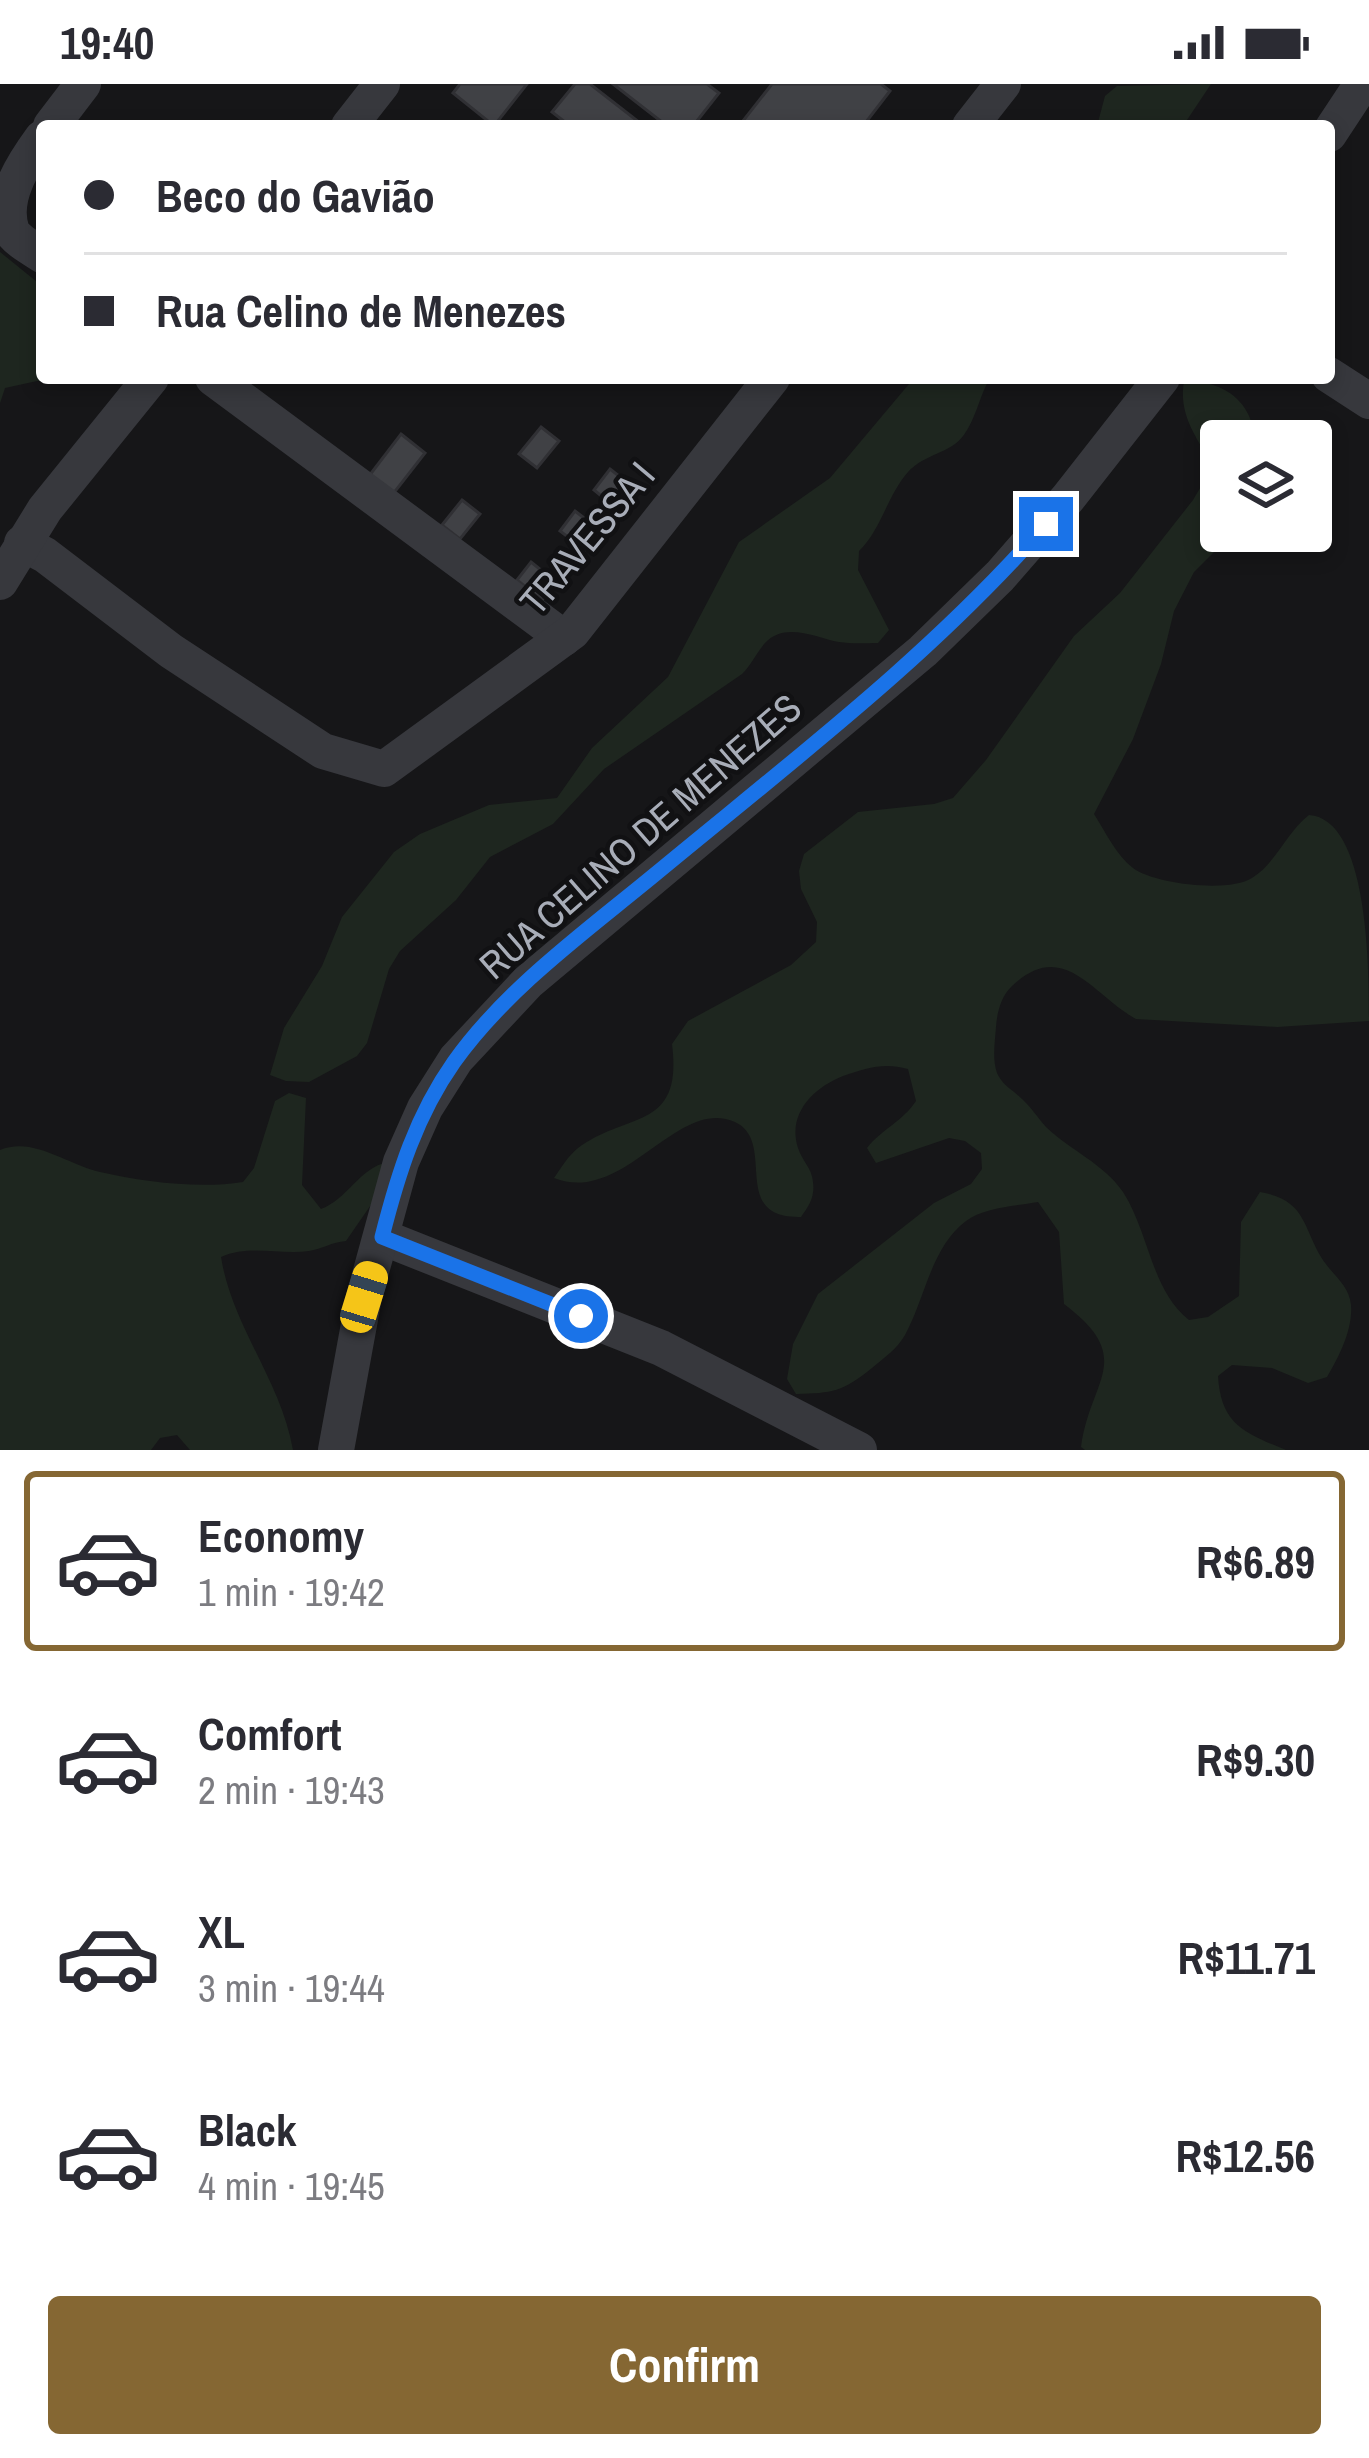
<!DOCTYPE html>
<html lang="en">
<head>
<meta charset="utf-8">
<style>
  body { margin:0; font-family:"Archivo Narrow",sans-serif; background:#f2f2f3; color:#2b2b33; height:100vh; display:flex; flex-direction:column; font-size:45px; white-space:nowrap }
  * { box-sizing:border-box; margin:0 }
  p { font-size:39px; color:#7c7c81 }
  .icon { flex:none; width:66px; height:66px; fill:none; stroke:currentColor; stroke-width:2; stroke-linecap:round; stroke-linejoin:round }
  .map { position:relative; height:1366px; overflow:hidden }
  .panel { display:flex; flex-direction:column; background:#fff; flex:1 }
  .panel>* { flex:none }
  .guide { position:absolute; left:36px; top:36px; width:1299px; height:264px; border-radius:12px; box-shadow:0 6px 18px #0003; display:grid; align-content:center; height:264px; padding:0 48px; background:#fff }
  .buttons { position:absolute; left:1200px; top:336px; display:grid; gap:24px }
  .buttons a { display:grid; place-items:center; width:132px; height:132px; border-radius:12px; background:#fff; box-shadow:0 6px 18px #0003; font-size:60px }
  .end { position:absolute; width:54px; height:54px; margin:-27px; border:15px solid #1a73e8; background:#fff; box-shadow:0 0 0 6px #fff }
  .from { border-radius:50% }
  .car { position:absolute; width:36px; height:72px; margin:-36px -18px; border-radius:15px; box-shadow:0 0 9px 3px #0007; background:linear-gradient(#f5c518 24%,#345 0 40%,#f5c518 0 76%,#345 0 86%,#f5c518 0) }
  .guide b { display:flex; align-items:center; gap:42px; height:114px; font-size:45px }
  .guide b+b { border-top:3px solid #e1e1e2 }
  .guide i { width:30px; height:30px; background:#2b2b33 }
  ul { padding:21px 0 0; list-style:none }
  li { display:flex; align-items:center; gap:36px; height:180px; margin:0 24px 18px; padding:0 24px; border:6px solid transparent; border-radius:12px }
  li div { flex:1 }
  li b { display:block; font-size:45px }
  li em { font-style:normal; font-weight:800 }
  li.current { border-color:#856733 }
  li>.icon { width:108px; height:108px; stroke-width:1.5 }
  .primary-button { display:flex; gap:24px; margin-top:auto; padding:24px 48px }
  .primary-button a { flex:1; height:138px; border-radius:12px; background:#856733; color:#fff; font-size:48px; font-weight:800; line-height:138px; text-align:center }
  .status { display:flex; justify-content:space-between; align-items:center; height:84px; padding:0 60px; background:#fff; direction:ltr }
  .status svg { height:33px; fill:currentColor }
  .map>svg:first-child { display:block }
</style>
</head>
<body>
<div class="status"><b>19:40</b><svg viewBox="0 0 49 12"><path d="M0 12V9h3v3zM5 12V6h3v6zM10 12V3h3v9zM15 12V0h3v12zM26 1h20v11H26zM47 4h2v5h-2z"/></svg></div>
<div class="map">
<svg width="1369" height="1366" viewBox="0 0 1369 1366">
  <rect width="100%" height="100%" fill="#161618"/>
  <g fill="#1e261f">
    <path d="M1211,0l-28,42h-86l8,-30 12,-10z"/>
    <path d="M0,168l42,34v92h59l-11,5 -53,-2 -32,7 -5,15z"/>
    <path d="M914,294h76c-12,20 -16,52 -35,66 -16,11 -33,13 -47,28 -21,24 -27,58 -49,79l-1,19 31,60 -11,13c-12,0 -26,1 -39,-1 -22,-4 -54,-21 -74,1 -9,10 -13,21 -23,31l-138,95 -51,55 -63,33 -34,43 -56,51 -11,18 -22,74 -10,13 -48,26 -23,-1 -16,-6 14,-47 38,-62 20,-49 52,-65 26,-18 69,-29 68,-7 35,-50 76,-71 71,-135 91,-64z"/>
    <path d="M1184,297c39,-1 69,20 71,60h-34v90h7l-5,12 -29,29 -20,39 -13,53 -28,75 -39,75c11,17 22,41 39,54 21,16 96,25 119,10 24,-15 34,-45 57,-63 60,4 60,155 60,206l-92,6 -141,-8c-43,-23 -72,-82 -124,-33 -11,10 -15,27 -16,41 -1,15 -4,32 1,46 5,12 16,17 25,26 9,8 16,19 24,28 24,23 58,37 77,65 26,40 28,98 66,128l19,-3 31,-21 2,-74 19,-30c45,8 42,32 61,65 10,17 28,27 30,48 2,24 -12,52 -24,72l-19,6 -36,-15 -40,-3 -14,11c3,49 27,57 68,74h-201l-4,-3c9,-68 56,-88 -17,-143l-5,-72 -21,-30c-22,4 -53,5 -72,19 -35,26 -41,78 -61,114 -8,14 -21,23 -33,33 -30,24 -39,25 -76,26l-9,-15 6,-35 25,-50 116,-91 37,-19 11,-15 -1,-16 -16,-12 -16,-3 -73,25 -9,-15c15,-19 36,-27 49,-47l-8,-32c-24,-7 -42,-1 -65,7 -30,12 -56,38 -45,72 4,13 14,20 15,34 2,15 -4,24 -12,35 -73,2 -23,-75 -66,-95 -58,-26 -111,84 -181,56 7,-10 14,-22 24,-30 50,-37 105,-17 94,-104l16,-23 103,-56 25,-23 1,-20 -16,-33 -2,-18 5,-17 54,-42 76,-8 19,-6 33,-38 88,-124 46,-43 73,-93 20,-34c-16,-28 -35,-51 -29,-85z"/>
    <path d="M289,1009l17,5 -4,87 19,24c27,-10 38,-41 67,-47l-11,34 -31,45c-14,1 -24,8 -37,10 -30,4 -60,-7 -88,6 11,69 60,124 72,193h-103l-13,-15 -17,3 -9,12h-151v-300c33,-14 68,15 100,22 43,10 100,17 143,10l11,-14 21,-67z"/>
  </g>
  <g fill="#404145" stroke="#303034" stroke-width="3">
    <path d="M460,0h67l-33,42 -41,-33z"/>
    <path d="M575,0h15l54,42h-74l-18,-14z"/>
    <path d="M613,0h94l12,9 -26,33h-26z"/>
    <path d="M772,0h109l9,7 -27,35h-124z"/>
    <path d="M541,343l18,14 -22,27 -18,-14z"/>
    <path d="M401,350l24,19 -32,41 -24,-18z"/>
    <path d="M610,385l23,18 -17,21 -22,-18z"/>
    <path d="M462,416l18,14 -20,25 -18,-14z"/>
    <path d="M575,427l26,20 -16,19 -25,-19z"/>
    <path d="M531,478l25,20 -14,18 -25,-20z"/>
  </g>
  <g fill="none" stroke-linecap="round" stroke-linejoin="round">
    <g stroke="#37383d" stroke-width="36">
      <path d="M51,42l32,-42"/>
      <path d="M349,42l33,-42"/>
      <path d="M970,42l33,-42"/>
      <path d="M1329,50l33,-50"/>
      <path d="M42,54c-19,26 -42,60 -30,94 6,9 21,17 30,23"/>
      <path d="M1329,291l40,26"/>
      <path d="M213,294l351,260"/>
      <path d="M22,459l23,12 126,96 152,100 61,18 188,-137 200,-254"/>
      <path d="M0,498l45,-73 106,-131"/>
      <path d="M382,1153l279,111 198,102"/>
      <path d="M336,1366l28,-153 37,-135 24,-54 31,-49 72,-77 395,-331 77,-75 68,-78 94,-120"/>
    </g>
  </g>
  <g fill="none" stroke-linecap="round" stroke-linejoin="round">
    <path stroke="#1a73e8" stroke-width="15" d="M581,1232l-199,-79c16,-63 34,-121 72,-175 52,-73 131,-130 199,-186 135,-112 277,-219 393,-352"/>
  </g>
  <g text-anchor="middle" stroke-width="9" stroke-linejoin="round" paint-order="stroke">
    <g font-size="39" fill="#a8adb8" stroke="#111113">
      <text transform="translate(587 454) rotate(-50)" y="14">TRAVESSA I</text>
      <text transform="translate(640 752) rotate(-41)" y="14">RUA CELINO DE MENEZES</text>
    </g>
  </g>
</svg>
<div class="buttons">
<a><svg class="icon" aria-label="layers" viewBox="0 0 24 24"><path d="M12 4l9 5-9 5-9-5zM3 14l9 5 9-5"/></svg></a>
</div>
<i class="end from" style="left:581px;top:1232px"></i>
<i class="end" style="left:1046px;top:440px"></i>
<i class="car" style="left:364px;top:1213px;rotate:17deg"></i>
<div class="guide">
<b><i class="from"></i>Beco do Gavião</b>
<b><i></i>Rua Celino de Menezes</b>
</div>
</div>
<section class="panel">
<ul>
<li class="current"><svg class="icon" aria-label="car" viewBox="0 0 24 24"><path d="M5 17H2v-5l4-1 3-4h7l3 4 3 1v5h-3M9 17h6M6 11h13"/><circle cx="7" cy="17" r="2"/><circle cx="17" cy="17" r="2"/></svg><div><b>Economy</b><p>1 min · 19:42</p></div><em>R$6.89</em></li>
<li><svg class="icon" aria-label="car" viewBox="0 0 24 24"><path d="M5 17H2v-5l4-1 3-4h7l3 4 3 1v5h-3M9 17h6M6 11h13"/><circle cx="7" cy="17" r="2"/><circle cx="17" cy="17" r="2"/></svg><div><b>Comfort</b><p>2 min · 19:43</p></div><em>R$9.30</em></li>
<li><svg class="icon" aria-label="car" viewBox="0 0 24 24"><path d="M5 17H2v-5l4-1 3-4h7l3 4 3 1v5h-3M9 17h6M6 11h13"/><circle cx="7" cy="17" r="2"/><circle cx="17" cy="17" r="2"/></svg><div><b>XL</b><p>3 min · 19:44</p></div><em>R$11.71</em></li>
<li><svg class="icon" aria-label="car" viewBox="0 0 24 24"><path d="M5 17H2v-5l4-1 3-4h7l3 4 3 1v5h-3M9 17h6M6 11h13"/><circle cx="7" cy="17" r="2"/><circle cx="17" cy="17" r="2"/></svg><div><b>Black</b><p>4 min · 19:45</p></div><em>R$12.56</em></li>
</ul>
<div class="primary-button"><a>Confirm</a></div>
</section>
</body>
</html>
